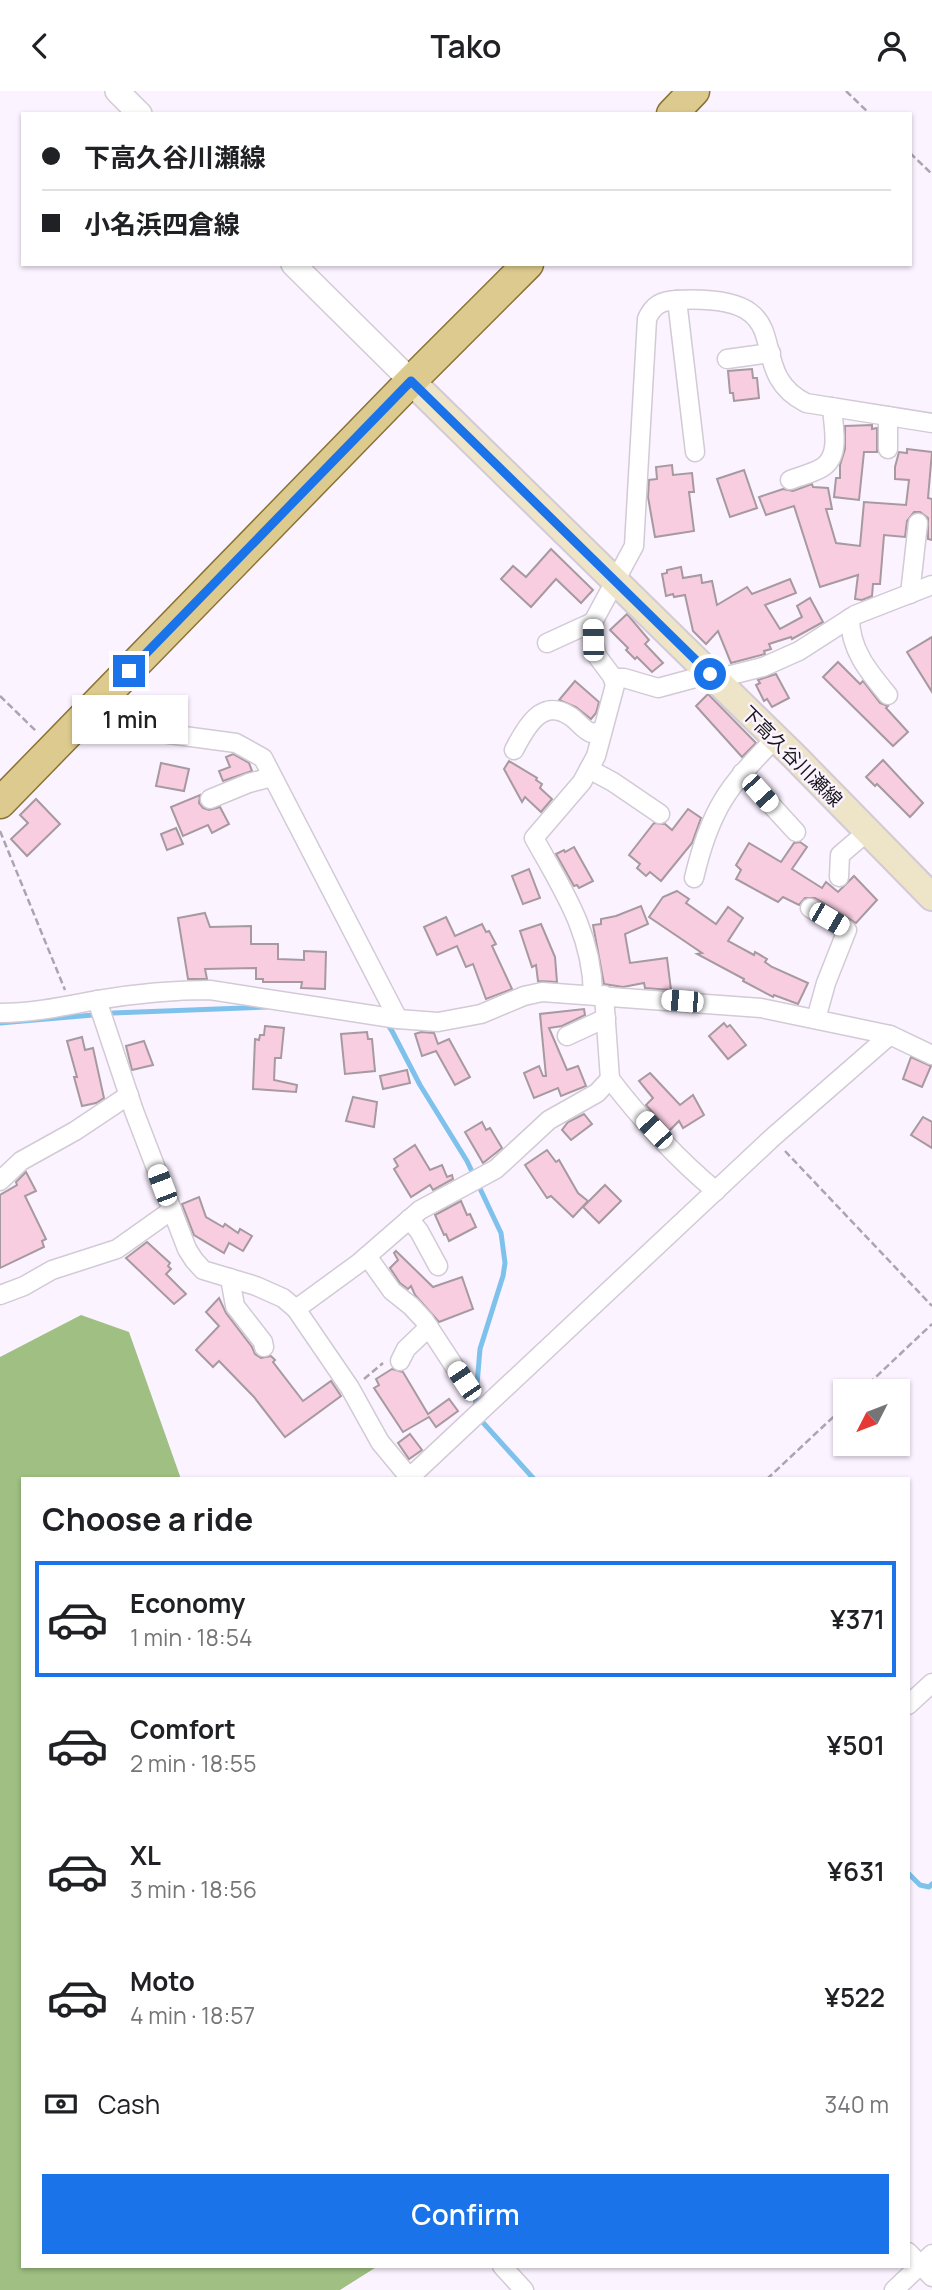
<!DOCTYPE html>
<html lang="en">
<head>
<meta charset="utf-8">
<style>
  body { margin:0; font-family:Manrope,"Noto Sans JP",sans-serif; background:#f6f6f6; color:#202124; height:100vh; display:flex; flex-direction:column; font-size:26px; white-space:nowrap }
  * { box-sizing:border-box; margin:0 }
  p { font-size:23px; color:#757577 }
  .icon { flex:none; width:38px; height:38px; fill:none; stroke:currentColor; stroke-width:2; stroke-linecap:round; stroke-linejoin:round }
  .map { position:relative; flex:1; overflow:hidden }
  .sheet { position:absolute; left:21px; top:1386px; width:889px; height:791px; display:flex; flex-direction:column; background:#fff; border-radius:0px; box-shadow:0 2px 5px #0004 }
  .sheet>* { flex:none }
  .banner { position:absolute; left:21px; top:21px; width:891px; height:154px; border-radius:0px; box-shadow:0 2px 5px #0004; display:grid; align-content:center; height:154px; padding:0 21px; background:#fff }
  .needle { width:46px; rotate:228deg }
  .controls { position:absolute; left:833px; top:1288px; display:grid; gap:14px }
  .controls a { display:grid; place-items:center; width:77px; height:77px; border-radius:0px; background:#fff; box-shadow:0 2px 5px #0004; font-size:35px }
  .end { position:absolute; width:32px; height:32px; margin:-16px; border:9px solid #1a73e8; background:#fff; box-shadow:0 0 0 4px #fff }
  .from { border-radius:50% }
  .bubble { position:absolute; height:49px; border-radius:0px; background:#fff; box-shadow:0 2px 5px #0004; font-size:23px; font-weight:600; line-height:49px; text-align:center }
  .car { position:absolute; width:21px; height:42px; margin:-21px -10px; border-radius:9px; box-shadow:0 0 5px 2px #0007; background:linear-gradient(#fff 24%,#345 0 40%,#fff 0 76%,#345 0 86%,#fff 0) }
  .banner b { display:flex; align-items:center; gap:24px; height:66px; font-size:26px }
  .banner b+b { border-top:2px solid #e0e0e0 }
  .banner i { width:18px; height:18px; background:#202124 }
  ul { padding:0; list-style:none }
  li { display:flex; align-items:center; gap:21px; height:116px; margin:0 14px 10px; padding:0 7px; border:4px solid transparent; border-radius:0px }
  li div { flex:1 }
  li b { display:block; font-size:26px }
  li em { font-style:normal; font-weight:600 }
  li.selected { border-color:#1a73e8 }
  li>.icon { width:63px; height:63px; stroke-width:1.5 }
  h2 { padding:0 21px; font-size:32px; line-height:84px }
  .pay { display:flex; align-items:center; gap:18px; height:77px; padding:0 21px; font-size:26px }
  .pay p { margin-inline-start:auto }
  .button { display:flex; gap:14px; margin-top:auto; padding:14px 21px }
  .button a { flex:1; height:80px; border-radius:0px; background:#1a73e8; color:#fff; font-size:28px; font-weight:600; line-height:80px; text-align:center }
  header { display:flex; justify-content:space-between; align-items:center; height:91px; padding:0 21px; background:#fff; font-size:32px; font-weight:600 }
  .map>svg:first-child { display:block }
</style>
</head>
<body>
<header><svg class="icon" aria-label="back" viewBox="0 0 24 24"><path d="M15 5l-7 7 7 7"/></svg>Tako<svg class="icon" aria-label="person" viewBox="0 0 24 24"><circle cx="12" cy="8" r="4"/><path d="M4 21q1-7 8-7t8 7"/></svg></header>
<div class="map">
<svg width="932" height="2199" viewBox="0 0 932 2199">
  <rect width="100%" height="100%" fill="#fbf3ff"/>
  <path fill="#9fc082" d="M81,1224l48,17 52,147h-158v787h355l-38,24h-340v-933z"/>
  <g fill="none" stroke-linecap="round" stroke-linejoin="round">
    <g stroke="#7ec2ec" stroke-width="5">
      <path d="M113,922l154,-6"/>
      <path d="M0,932l93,-8"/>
      <path d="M384,933l4,1 4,6 28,54 47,76 34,72 4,30 -2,13 -23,73 -5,59"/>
      <path d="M478,1326l56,62"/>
      <path d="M908,1782l12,12 9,2 3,-3"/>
    </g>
  </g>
  <g fill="#f8cde0" stroke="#a6999f" stroke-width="2">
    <path d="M752,278l1,9h4l2,20 -25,3 -1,-8h-3l-2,-22z"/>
    <path d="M872,334v4l5,-1v24h-13l-5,48 -25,-3 2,-19h4v-13l5,-16v-23z"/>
    <path d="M907,358l25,3 -4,46 4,1v41l-4,-1v-21l-8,-6h-6l-7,9 -2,16 -21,-2 -4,49h-7l-1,12 -10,4 -7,-1 3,-24 -38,12 -26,-81 -28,9 -7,-18 24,-8 10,2 19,-7 1,3 15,1 4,21h-6l10,34 24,3 4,-44 42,3 3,-25 -14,-1v-12l4,-15 8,1z"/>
    <path d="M672,374l1,10 19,-2 2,19h-5l5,39 -39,6 -7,-40 1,-17 8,-1 -1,-12z"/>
    <path d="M744,379l13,38 -27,9 -13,-38z"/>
    <path d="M551,458l42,41 -12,13 -25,-24 -25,28 -30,-28 12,-13 13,11z"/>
    <path d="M681,476l2,11 18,-3 1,8 10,-2 5,24 30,-18 5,7 38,-15 6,14 -31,12 15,24 22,-12 -5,-11 13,-8 13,24 -31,17 -1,-2 -22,7 2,5 -7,2 1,3 -34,9 -13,-32 -12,13 -13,-13 -8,-36 -11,2 -1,-3 -7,2 -4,-22 5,-1v-3z"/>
    <path d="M627,523l22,26 -4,4 18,19 -11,9 -15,-15 -2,2 -9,-9 2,-2 -18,-18z"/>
    <path d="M932,546v55l-25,-40z"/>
    <path d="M838,571l22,22 3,-3 17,22 8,3 -2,2 22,24 -15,14 -70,-69z"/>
    <path d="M776,583l13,24 -17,9 -5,-8 -3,2 -8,-16 4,-2 -2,-3z"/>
    <path d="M575,590l24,21 -3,11 -5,6 -15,-12 -17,-7z"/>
    <path d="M708,603l48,49 -14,14 -46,-51z"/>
    <path d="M233,663l16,9 3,8 -29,10 -4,-10 11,-4 -4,-10z"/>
    <path d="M883,669l40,43 -13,14 -33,-33 -2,2 -9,-9z"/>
    <path d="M509,670l28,17 -1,2 6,4 -2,4 12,11 -11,13 -16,-15 -3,5 -18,-33z"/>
    <path d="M161,672l28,6 -5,22 -28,-5z"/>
    <path d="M200,704l-1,8 4,5 6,2 11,-3 9,17 -17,9 -4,-8 -25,11 -12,-29z"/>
    <path d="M36,708l24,25 -33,32 -16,-17 17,-16 -8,-8z"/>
    <path d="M688,718l13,9 -9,25 -31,38 -11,-9 -4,4 -9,-8 3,-4 -11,-9 25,-32 11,1 7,6z"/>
    <path d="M176,737l7,16 -16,6 -6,-16z"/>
    <path d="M800,751l7,5 -15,22 30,19 4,-6 12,10 16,-16 23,24 -21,23 -41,-25h-10l-6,7 -16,-8 -5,5 -42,-23 5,-9 -5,-5 13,-22 32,19 13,-19z"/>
    <path d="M574,756l19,34 -14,7 -2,-3 -3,1 -18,-32 8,-4 1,2z"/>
    <path d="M529,778l11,29 -17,6 -11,-28z"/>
    <path d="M677,800l12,8 -3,4 30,21 12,-17 15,11 -15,23 26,14 1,-3 12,7 -2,3 7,5 36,16 -10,21 -24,-9 -1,2 -30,-16 1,-2 -47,-25 5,-1 -53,-36 14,-20z"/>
    <path d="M641,815l7,18 -23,10 5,29 37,-5 4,32 -26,-2 -1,-5 -21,4 -19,-3 -11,-59 8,-1v-5l15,-3z"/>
    <path d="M205,822l5,14 41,-1v18h27v15l26,1v-9l22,1 -1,37 -24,-1 1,-6h-39v-3h-7v-11l-51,1 2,10h-19l-10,-61z"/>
    <path d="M446,826l9,19 27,-12 4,8 3,-1 7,13 -4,2 20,43 -26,10 -13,-35 -7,3 -9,-21 -20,9 -13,-28z"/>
    <path d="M541,833l14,33 2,25 -19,-1 -2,-16 -4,2 -12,-36z"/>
    <path d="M584,918l1,6 -23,11 -13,2 18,42 11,-4 8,20 -25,10 -3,-8 -24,10 -10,-25 15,-7 4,10h3l-6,-62z"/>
    <path d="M724,932l3,4 3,-2 16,20 -18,14 -19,-23z"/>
    <path d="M265,935l19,2 -3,30h-6l-1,22 23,5 -1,7 -43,-3 2,-50 4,1 1,-5h4z"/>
    <path d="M367,941l1,7h4l3,32 -30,3 -4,-40z"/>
    <path d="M421,941l13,1 4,11 11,-5 21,38 -15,8 -19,-34 -14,5 -7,-22z"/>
    <path d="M82,946l3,13 8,-2 11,50 -8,5 -14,3 -8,-29h3l-10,-36z"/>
    <path d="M144,950l9,24 -21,5 -6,-24z"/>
    <path d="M911,966l20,9 -9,21 -19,-8z"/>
    <path d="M407,979l3,13 -27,6 -3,-13z"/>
    <path d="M650,982l30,32 13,-10 11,20 -21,13 -4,-7 -10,10 -23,-26 7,-7 -14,-17z"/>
    <path d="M353,1006l24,5 -3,25 -28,-6z"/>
    <path d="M584,1023l8,10 -21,16 -9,-10 6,-8z"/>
    <path d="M923,1026l9,5v26l-21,-13z"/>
    <path d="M482,1031l4,8 4,-2 12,20 -19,15 -18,-31z"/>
    <path d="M415,1054l15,25 12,-5 5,12 5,-2 1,4 -20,11 -3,-5 -19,12 -17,-28 4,-3 -4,-7z"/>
    <path d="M547,1059l9,12 3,-2 19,33 10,8 -15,16 -22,-21 -4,2 -22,-33z"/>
    <path d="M26,1081l10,19 -11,5 21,43 -4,2 2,6 -44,21v-73l17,-10 -1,-3z"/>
    <path d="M605,1094l16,16 -22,22 -16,-16z"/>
    <path d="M199,1106l7,20 17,10 2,-3 13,9 2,-4 12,7 -9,15 -14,-8 -5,10 -30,-18 -12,-31z"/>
    <path d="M461,1110l6,14 3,-1 6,13 -27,14 -3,-7 -2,1 -9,-20z"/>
    <path d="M147,1151l23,21 -2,3 3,3 -5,5 20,20 -12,10 -48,-46z"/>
    <path d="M396,1160l37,36 29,-10 11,32 -34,13 -24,-27 -4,-9 -3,3 -8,-6 -10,-15 8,-8 -4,-7z"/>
    <path d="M219,1207l7,15 26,34 3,7 6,4 10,-2 4,4 -2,2 30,39 28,-20 10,15 -56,41 -31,-40 -35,-36 -6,6 -17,-17 23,-24 -13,-14z"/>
    <path d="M392,1278l11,3 25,42 21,-15 9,12 -22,16 -7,-10 -26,15 -29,-44 5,-3 -3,-6z"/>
    <path d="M410,1343l12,16 -13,9 -11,-16z"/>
  </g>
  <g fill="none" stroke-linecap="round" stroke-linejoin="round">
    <defs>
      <g id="minor">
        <path d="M677,209l18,152"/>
        <path d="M727,268l44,-6"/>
        <path d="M888,358v-33"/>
        <path d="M790,389c10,-4 24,-7 33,-13 18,-12 10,-41 9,-60"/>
        <path d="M910,503l8,-71"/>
        <path d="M850,527c0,32 19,54 38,77"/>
        <path d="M547,552l46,-21"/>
        <path d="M613,587h11l34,10 52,-14"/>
        <path d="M715,588l48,-12 36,-16 56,-36 77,-30"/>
        <path d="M79,631l157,21 27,15 135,261"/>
        <path d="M514,659c11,-21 27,-53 56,-34 8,5 12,13 21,17l11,-2"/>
        <path d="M589,678l24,13 47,32"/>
        <path d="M742,682l54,59"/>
        <path d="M210,708l39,-16 23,-6"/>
        <path d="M839,786l1,-22 28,-24"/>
        <path d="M694,787c16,-68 33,-91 82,-140"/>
        <path d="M810,817l37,22 -21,53 -10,36"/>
        <path d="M593,903c-1,-61 -30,-104 -59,-156l48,-56 14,-26 19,-71 -3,-9 -15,-20 -4,-16v-18l41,-76 13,-227c6,-14 14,-18 29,-19 134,-7 61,68 130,103l126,20"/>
        <path d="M97,909l37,111 53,138 7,11 9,10 53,16 27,12 13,11 54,79 30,54 29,35"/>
        <path d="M0,922c33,0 65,-7 97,-13 36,-6 76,-10 113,-10l188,29 40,3 43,-8 43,-18 18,-4 219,16 129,27 42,20"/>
        <path d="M567,945l39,-18"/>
        <path d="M610,988c29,38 69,82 106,112"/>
        <path d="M0,1090l21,-20 54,-30 54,-36"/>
        <path d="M409,1128l10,12 19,35"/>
        <path d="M367,1165l25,35 19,15 13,14 40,61"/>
        <path d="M230,1187l5,28 28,36 1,5"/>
        <path d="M0,1204l24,-9 28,-16 65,-21 55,-39"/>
        <path d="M296,1218l63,-46 61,-53 76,-41 53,-49 48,-27 13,-14 -6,-84"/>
        <path d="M400,1270l6,-12 23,-22"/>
        <path d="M408,1388l365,-342 117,-102"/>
        <path d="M908,1614l24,-22"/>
        <path d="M908,2161l24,25"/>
        <path d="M502,2175l22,24"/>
        <path d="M894,2199l38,-36"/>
      </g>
      <g id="tertiary">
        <path d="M117,0l23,23"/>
        <path d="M293,173l118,117"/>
      </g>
      <path id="secondary" d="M411,290l384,376 137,140"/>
      <g id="primary">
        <path d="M672,23l22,-23"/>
        <path d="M0,712l411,-422 117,-117"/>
      </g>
    </defs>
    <use href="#minor" stroke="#d2cad5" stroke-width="21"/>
    <use href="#tertiary" stroke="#d2cad5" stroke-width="26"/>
    <use href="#secondary" stroke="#d2cad5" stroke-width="30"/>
    <use href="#primary" stroke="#897334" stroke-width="33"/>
    <g stroke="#aba5ae" stroke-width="2.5" stroke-dasharray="7 3.5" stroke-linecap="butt">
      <path d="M846,0l24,23"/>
      <path d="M910,62l22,21"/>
      <path d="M0,605l36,35"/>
      <path d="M0,740l65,159"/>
      <path d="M785,1060l147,155"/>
      <path d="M364,1288l19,-16"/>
      <path d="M861,1300l71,-67"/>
      <path d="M767,1388l78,-73"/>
    </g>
    <use href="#minor" stroke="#fff" stroke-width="18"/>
    <use href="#tertiary" stroke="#fff" stroke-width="23"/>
    <use href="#secondary" stroke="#eee4c7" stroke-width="26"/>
    <use href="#primary" stroke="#ddca8e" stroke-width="30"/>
  </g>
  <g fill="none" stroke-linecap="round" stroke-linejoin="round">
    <path stroke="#1a73e8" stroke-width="9" d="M129,580l282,-290 299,293"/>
  </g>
  <g text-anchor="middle" stroke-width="5" stroke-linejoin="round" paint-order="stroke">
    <g font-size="19" fill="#181519" stroke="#fbf3ff">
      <text transform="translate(792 665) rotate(45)" y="7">下高久谷川瀬線</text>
    </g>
  </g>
</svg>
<div class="controls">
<a><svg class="needle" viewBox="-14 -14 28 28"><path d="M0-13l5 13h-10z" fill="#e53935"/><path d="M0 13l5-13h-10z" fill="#757577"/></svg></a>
</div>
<i class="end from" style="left:710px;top:583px"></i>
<i class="end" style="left:129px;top:580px"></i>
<div class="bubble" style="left:72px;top:604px;width:116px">1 min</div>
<i class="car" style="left:593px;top:549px;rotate:359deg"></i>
<i class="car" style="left:760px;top:702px;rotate:138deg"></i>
<i class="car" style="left:829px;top:828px;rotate:120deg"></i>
<i class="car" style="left:682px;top:910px;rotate:275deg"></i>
<i class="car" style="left:654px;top:1039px;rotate:317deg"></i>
<i class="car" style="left:162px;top:1094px;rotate:339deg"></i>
<i class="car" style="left:464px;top:1290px;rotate:326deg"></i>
<div class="banner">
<b><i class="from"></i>下高久谷川瀬線</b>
<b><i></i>小名浜四倉線</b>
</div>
<section class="sheet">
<h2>Choose a ride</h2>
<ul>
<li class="selected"><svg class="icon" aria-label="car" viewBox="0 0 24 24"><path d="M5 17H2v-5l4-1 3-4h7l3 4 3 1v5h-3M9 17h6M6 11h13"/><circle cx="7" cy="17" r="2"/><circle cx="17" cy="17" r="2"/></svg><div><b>Economy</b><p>1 min · 18:54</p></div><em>¥371</em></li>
<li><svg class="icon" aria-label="car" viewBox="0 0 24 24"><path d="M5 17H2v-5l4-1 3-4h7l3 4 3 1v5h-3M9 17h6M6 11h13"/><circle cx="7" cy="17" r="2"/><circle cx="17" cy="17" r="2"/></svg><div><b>Comfort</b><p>2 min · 18:55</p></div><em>¥501</em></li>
<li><svg class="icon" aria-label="car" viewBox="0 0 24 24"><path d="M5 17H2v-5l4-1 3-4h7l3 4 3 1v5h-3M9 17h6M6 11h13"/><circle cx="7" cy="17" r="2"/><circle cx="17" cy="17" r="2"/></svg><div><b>XL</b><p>3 min · 18:56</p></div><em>¥631</em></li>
<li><svg class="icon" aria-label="car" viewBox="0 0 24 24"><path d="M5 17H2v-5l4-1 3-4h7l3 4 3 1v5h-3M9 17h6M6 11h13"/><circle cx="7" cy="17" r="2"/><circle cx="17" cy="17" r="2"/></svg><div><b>Moto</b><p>4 min · 18:57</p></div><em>¥522</em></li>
</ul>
<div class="pay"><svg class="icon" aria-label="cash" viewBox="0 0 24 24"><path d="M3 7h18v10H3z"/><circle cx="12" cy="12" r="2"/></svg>Cash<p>340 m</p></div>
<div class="button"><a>Confirm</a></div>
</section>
</div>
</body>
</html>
